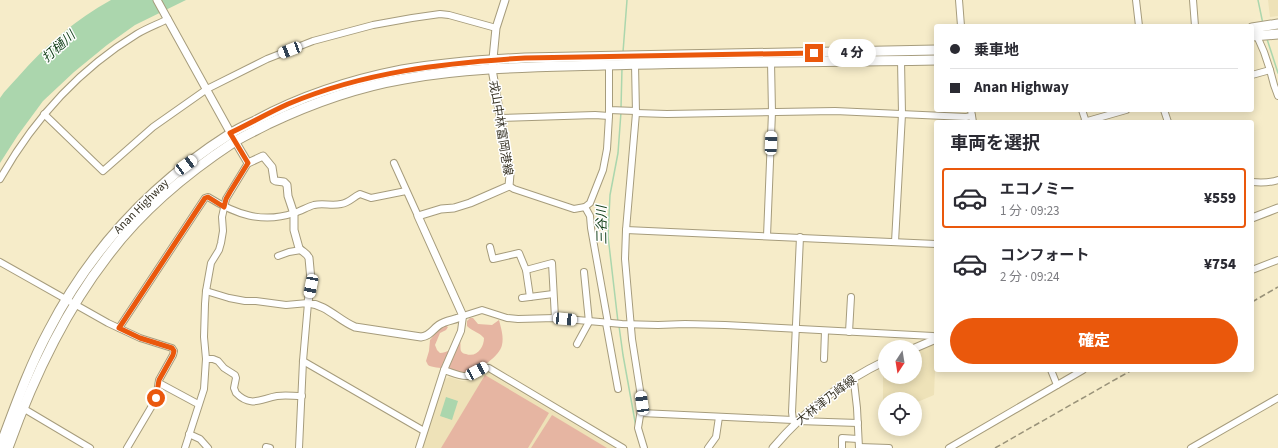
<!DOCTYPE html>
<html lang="ja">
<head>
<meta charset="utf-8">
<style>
  body { margin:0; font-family:"Source Sans 3","Noto Sans JP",sans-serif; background:#f2f2f3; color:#2b2b33; height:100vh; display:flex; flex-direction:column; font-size:15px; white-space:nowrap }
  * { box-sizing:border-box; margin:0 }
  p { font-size:13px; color:#7c7c81 }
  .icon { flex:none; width:22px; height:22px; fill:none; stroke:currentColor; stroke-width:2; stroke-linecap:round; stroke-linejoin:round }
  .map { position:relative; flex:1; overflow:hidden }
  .drawer { position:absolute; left:934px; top:120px; width:320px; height:252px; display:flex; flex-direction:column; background:#fff; border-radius:4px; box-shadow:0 2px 10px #0003 }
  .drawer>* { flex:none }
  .top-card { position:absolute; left:934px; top:24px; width:320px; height:88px; border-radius:4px; box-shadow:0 2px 10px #0003; display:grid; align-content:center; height:88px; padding:0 16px; background:#fff }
  .needle { width:26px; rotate:192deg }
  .buttons { position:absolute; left:878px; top:340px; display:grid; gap:8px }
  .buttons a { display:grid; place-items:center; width:44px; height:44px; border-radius:50%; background:#fff; box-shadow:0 2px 10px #0003; font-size:20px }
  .end { position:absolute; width:18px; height:18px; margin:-9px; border:5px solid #ea580c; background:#fff; box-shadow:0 0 0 2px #fff }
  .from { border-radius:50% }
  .bubble { position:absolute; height:28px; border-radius:14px; background:#fff; box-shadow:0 2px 10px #0003; font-size:13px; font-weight:800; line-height:28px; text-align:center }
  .car { position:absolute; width:12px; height:24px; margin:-12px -6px; border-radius:5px; box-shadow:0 0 3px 1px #0007; background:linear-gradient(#fff 24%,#345 0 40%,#fff 0 76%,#345 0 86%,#fff 0) }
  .top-card b { display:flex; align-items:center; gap:14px; height:38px; font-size:15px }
  .top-card b+b { border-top:1px solid #e1e1e2 }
  .top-card i { width:10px; height:10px; background:#2b2b33 }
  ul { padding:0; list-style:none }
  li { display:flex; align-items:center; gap:12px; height:60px; margin:0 8px 6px; padding:0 8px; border:2px solid transparent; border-radius:4px }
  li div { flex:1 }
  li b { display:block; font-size:15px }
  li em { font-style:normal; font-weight:800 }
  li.current { border-color:#ea580c }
  li>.icon { width:36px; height:36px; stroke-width:1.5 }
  h2 { padding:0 16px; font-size:18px; line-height:48px }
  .primary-button { display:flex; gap:8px; margin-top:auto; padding:8px 16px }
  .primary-button a { flex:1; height:46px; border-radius:24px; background:#ea580c; color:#fff; font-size:16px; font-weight:800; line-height:46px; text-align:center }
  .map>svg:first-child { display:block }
</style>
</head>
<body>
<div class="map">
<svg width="1278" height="448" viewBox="0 0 1278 448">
  <rect width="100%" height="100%" fill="#f6ecc9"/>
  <g fill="#eee2b8">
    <path d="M1268,0h10v16l-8,1z"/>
    <path d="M936,344l-2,51 -19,8v-4h-30v7l-2,1v-42h2v12h30v-25z"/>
    <path d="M487,372l99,59 29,17h-193l23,-69 4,-2 13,4 10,-1z"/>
  </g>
  <g fill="#e6b5a2">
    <path d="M470,318h3l5,6 14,1 7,-5c2,8 5,17 3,25 -2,11 -24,26 -35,28 -6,2 -15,-3 -21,-4 -6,-2 -14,-1 -18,-4l-2,-4 3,-10 1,-11 11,-13 4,-2 3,2 -2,3 -6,3 -5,12 2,5 3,3c7,0 16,-6 20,-12 1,3 0,8 1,10 1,2 3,3 5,3 11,4 18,-7 18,-16 -5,-6 -12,-7 -17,-12v-5z"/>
    <path d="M485,375l64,38 -21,35h-87z"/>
    <path d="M552,415l55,33h-76z"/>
  </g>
  <g fill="#abd6ad">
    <path d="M111,0h75l-51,25 -28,20 -33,27 -31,29 -25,34 -18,28v-65c5,-8 12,-14 18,-21 27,-31 58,-58 93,-77z"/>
    <path d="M446,397l12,4 -6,19 -12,-4z"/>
  </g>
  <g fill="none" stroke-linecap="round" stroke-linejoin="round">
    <g stroke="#abd6ad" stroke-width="1.5">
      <path d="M1258,0l5,24"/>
      <path d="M1267,39l11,34"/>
      <path d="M623,52l4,-52"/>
      <path d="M621,108l1,-40"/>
      <path d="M618,322l-10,-86 2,-41 8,-42 3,-41"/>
      <path d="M619,326l4,29 13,72"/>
      <path d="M637,435l3,9"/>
    </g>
    <defs>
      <g id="minor">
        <path d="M959,0l2,26"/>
        <path d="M1136,0l3,26"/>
        <path d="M1193,0l2,26"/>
        <path d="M635,64l1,49 -10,117 -1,29 7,80 10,64 -4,25 6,20"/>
        <path d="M609,65v45l27,1"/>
        <path d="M1270,70l4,15 4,11"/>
        <path d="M1252,75l18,-5 -6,-18 -7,-16"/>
        <path d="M971,110l2,12"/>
        <path d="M1082,110l4,12"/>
        <path d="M1164,110l4,12"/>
        <path d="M636,113l31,1 168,-3 131,6 6,-1"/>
        <path d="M44,114l59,57 50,-44 54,-38 60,-30 46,-18 60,-16 39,-7 28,-4 9,1 47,13"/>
        <path d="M501,118l94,-3 14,1v-6"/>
        <path d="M1084,122l42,-12"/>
        <path d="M394,163l24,53"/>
        <path d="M0,179c34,-60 78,-109 137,-145 10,-6 21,-10 31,-15"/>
        <path d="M1252,182c10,1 17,1 26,-2"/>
        <path d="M509,186l5,3 60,20 11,-2 5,-4 13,-33 4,-21 2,-33"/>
        <path d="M585,207l5,9 1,12 17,95"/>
        <path d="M626,230l310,14"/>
        <path d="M767,236l5,-124 -1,-50"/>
        <path d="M895,242l7,-128 -1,-54"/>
        <path d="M490,247l3,12 26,-6 7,17 4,27"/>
        <path d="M278,256l11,-4 12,-2"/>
        <path d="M0,262l108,61 32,15 32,10 2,3 -1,4 -14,25 -3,19 -29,49"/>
        <path d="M526,270l26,-7 3,55"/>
        <path d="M1252,270l26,-10"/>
        <path d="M206,291l23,7 16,3h11l30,4 22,-2 -5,58 -4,87"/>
        <path d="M522,298l31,-4"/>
        <path d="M606,323l12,66"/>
        <path d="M119,328l86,-130 3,-1c27,17 54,27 86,16 7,-2 13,-6 20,-8 9,-2 18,1 27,-1 8,-1 12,-7 19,-10l11,4 35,-7"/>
        <path d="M849,332l2,-35"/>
        <path d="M577,344l12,-22 -5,-50"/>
        <path d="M206,359h7l5,2 6,7 11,7 1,3 -2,10 2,5c15,15 24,6 41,3 8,-1 16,0 25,0"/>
        <path d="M824,359l1,-28"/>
        <path d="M303,361l121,70"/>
        <path d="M444,370c7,2 16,7 24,6 8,-2 13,-9 21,-8l134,80"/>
        <path d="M1051,370l6,15"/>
        <path d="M853,378l1,4 3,26 2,40"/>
        <path d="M159,383l39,21"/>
        <path d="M21,407l69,41"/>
        <path d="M641,413l152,7"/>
        <path d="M798,421l60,2"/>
        <path d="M796,422l-3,-2 -1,-8 8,-175"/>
        <path d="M189,434l11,5 8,9"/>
        <path d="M266,447l4,1"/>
        <path d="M859,447l30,1"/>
        <path d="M185,448l19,-59 2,-30 -2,-22 1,-33 1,-13 5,-28 8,-13 2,-7 2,-12 -1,-14 4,-18 22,-36"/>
        <path d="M419,448l25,-78 17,-39 2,-15 19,-6 25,8 11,1 37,-1 67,6 36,1 27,-1 40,1 208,11 3,2"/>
        <path d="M708,448l8,-11 3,-20"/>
        <path d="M842,448v-10l16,1"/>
        <path d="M949,448l134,-78"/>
        <path d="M1191,448l87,-50"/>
      </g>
      <g id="major">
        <path d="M157,0l78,141 13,22 15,-7 9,11 2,13 2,1 8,1 3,3 1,11 6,18v16l5,18c3,4 8,5 10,10l2,22 -3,23c19,2 30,17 47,24l66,10c9,-1 11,-7 18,-12 7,-5 17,-5 24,-9l-45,-100 23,-7 13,-1 16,-5 39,-17 1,-12 -18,-105 4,-41 9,-28"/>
        <path d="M1252,218l26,-10"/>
        <path d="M915,348l21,-9"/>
        <path d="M773,448c32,-38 68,-66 112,-87"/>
      </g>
      <g id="highway">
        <path d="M1252,28l26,-4"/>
        <path d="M1252,36l26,-2"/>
        <path d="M0,447c15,-40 29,-80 49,-117 42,-81 104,-147 181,-196 7,-5 16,-9 25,-13 46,-25 96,-41 147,-51 40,-7 82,-10 123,-12l411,-8"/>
        <path d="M8,448c24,-67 55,-134 99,-191 34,-46 80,-84 127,-115 11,-7 23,-12 34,-18 44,-21 89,-37 136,-45 66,-12 133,-12 199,-14 111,-3 222,-3 333,-5"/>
      </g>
    </defs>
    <use href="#minor" stroke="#a69c7c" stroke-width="8"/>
    <use href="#major" stroke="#a69c7c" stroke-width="9"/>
    <use href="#highway" stroke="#a69c7c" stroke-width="11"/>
    <use href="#minor" stroke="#fff" stroke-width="6"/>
    <use href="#major" stroke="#fff" stroke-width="7"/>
    <use href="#highway" stroke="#fff" stroke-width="9"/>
    <g stroke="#999279" stroke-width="1.5" stroke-dasharray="6 3" stroke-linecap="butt">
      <path d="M1252,302l26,-15"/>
      <path d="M995,448l137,-78"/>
    </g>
  </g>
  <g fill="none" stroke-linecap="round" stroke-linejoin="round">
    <path stroke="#ea580c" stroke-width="5" d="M156,398l3,-18 14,-25 1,-4 -2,-3 -32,-10 -21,-10 86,-130 3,-1 16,10 2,-8 4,-7 18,-29 -18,-30c19,-9 38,-20 58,-29 76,-32 155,-41 237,-46l289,-5"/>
  </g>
  <g text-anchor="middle" stroke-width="3" stroke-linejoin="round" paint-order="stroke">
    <g font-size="12" fill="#383426" stroke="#fff">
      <text transform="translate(501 128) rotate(81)" y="4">戎山中林富岡港線</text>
      <text transform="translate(141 206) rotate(-45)" y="4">Anan Highway</text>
      <text transform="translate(826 400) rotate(-38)" y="4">大林津乃峰線</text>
    </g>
    <g font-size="13" font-style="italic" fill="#0f3d16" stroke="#fff">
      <text transform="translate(58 46) rotate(-42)" y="5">打樋川</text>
      <text transform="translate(601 225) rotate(-91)" y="5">三谷川</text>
    </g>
  </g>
</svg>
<div class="buttons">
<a><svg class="needle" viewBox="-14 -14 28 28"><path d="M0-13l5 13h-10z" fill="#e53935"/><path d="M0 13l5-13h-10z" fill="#7c7c81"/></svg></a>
<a><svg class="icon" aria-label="locate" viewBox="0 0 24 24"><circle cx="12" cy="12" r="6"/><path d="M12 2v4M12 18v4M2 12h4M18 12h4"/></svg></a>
</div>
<i class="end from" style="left:156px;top:398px"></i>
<i class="end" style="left:814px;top:53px"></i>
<div class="bubble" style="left:828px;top:39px;width:48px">4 分</div>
<i class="car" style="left:290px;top:50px;rotate:249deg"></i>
<i class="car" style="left:771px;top:143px;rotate:2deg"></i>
<i class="car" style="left:186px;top:165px;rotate:54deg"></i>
<i class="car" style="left:311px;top:286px;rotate:191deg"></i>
<i class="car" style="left:565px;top:319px;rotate:95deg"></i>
<i class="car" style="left:477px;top:371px;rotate:62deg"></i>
<i class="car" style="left:642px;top:403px;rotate:352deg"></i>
<div class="top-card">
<b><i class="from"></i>乗車地</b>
<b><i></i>Anan Highway</b>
</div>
<section class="drawer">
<h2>車両を選択</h2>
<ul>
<li class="current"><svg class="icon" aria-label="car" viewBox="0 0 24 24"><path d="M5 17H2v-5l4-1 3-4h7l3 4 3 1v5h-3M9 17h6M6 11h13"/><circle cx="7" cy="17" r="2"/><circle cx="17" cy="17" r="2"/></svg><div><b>エコノミー</b><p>1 分 · 09:23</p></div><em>¥559</em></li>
<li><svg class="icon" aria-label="car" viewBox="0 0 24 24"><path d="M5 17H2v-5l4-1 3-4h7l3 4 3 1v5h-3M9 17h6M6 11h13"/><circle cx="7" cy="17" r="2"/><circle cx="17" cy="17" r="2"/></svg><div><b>コンフォート</b><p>2 分 · 09:24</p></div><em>¥754</em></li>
</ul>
<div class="primary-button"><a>確定</a></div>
</section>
</div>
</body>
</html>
